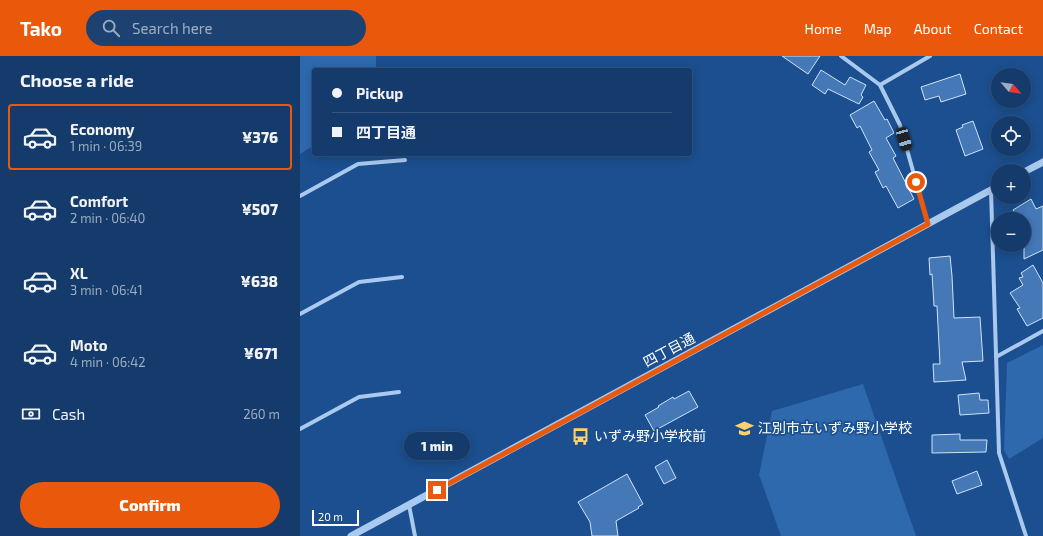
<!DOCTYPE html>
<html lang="en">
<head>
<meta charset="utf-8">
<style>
  body { margin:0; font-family:"Exo 2","Noto Sans JP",sans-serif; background:#1d4271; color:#f1f3f6; height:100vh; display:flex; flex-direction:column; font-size:15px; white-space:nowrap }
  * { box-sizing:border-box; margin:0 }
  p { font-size:13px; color:#9dadc1 }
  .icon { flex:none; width:22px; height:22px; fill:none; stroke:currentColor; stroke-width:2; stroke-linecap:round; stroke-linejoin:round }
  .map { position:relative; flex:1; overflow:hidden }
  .details { display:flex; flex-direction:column; background:#143b6b; width:300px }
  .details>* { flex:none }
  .hud { position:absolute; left:12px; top:12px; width:380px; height:88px; border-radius:4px; box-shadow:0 2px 10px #0003,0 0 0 1px #33557e; display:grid; align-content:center; height:88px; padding:0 20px; background:#143b6b }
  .needle { width:26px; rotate:118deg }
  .fabs { position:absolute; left:691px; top:12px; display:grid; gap:8px }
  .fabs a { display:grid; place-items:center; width:40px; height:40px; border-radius:50%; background:#143b6b; box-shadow:0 2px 10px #0003,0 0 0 1px #33557e; font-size:20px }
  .scale { position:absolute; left:12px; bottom:10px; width:47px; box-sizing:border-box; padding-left:4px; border:2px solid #fff; border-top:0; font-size:11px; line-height:14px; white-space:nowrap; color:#fff; -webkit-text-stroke:3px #1b4f8f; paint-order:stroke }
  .end { position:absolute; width:18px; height:18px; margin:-9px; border:5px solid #ea580c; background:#fff; box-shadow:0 0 0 2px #fff }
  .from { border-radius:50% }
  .bubble { position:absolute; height:28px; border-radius:14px; background:#143b6b; box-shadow:0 2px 10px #0003,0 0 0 1px #33557e; font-size:13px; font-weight:800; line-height:28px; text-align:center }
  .car { position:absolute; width:12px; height:24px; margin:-12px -6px; border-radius:5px; box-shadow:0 0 3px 1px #0007; background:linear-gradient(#222 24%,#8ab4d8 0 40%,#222 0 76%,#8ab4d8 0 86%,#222 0) }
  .hud b { display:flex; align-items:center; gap:14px; height:38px; font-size:15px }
  .hud b+b { border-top:1px solid #33557e }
  .hud i { width:10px; height:10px; background:#f1f3f6 }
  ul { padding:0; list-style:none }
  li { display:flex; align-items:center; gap:12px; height:66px; margin:0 8px 6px; padding:0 12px; border:2px solid transparent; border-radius:4px }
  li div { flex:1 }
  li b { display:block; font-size:15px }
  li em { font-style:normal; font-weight:800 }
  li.current { border-color:#ea580c }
  li>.icon { width:36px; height:36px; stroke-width:1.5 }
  h2 { padding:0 20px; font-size:18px; line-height:48px }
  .pay { display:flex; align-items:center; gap:10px; height:44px; padding:0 20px; font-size:15px }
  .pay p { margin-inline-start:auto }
  .cta { display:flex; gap:8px; margin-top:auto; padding:8px 20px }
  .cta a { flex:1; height:46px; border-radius:24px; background:#ea580c; color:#fff; font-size:16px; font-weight:800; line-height:46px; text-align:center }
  header { display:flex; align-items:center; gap:24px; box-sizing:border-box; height:56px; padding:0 20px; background:#ea580c; color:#fff }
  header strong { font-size:19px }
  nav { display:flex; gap:22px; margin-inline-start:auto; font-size:14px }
  .search { width:280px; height:36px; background:#1d4271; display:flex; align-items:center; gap:10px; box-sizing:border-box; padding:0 14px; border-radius:22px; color:#9dadc1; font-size:15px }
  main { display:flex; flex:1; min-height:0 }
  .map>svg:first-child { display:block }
</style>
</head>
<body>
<header>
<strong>Tako</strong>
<div class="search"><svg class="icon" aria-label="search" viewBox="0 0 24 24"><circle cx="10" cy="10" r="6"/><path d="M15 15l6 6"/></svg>Search here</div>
<nav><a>Home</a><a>Map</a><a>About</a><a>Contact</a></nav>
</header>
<main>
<section class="details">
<h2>Choose a ride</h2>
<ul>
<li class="current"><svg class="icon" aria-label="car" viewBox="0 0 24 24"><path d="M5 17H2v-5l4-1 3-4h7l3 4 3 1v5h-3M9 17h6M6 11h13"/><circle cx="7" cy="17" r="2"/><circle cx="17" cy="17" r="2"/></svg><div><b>Economy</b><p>1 min · 06:39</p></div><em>¥376</em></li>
<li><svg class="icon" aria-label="car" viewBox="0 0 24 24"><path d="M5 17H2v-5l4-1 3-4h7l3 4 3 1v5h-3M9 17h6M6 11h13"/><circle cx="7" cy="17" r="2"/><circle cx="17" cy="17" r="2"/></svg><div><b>Comfort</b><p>2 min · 06:40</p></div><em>¥507</em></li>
<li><svg class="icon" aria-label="car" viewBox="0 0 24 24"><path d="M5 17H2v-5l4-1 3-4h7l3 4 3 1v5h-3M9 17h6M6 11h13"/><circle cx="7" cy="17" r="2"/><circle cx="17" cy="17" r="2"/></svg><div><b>XL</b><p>3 min · 06:41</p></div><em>¥638</em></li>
<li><svg class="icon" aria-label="car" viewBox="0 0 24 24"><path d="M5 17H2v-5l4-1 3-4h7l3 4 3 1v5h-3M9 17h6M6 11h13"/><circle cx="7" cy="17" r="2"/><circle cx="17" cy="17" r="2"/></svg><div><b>Moto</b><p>4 min · 06:42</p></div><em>¥671</em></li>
</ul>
<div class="pay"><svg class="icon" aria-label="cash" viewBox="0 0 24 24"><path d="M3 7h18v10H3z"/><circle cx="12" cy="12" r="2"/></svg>Cash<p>260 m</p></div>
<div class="cta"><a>Confirm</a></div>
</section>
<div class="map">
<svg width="743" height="480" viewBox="0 0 743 480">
  <rect width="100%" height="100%" fill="#1b4f8f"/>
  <g fill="#2e69ad">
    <path d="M0,0h76v14h-62v75l-14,9z"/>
    <path d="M743,289v93l-34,21 -5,-9 3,-87z"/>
    <path d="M563,328l53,152h-135l-22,-61 13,-64z"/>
  </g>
  <g fill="#4478b7" stroke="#cfe3fa">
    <path d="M482,0h38l-12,18z"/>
    <path d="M521,14l24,15 5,-8 16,8 -5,10 2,2 -4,7 -31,-15 -3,5 -13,-9z"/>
    <path d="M660,18l6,20 -25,8 -2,-6 -14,4 -4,-13z"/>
    <path d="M574,45l11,19 2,-1 7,14 -8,5 10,18 -3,2 21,41 -16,9 -12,-22 -3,2 -8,-16 4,-2 -10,-18 3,-2 -12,-24 -3,2 -7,-13z"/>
    <path d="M673,65l10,28 -18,7 -9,-26 7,-3 -1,-2z"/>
    <path d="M731,143l5,10 7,-3v44l-19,9v-40h-5l-6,-9z"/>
    <path d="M650,200l2,20 2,42 26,-1 3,44 -21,1 4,18 -32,2 -1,-18h7l-3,-58h-3l-2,-32 -2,1 -1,-17z"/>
    <path d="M733,209l10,18v35l-16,8 -10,-17 3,-1 -10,-15 13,-8 -4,-7 4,-1 -2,-4z"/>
    <path d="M389,335l9,16 -44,24 -9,-16 14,-8 -1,-1 15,-9 1,2z"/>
    <path d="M679,337l1,7h8l1,13 -29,2 -2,-20z"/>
    <path d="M660,378v6h27l-1,12 -54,1v-18z"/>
    <path d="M367,404l9,18 -12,6 -9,-17z"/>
    <path d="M677,415l5,14 -25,9 -5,-13z"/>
    <path d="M327,418l16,30 -5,3 1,1 -23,13 2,15h-26l-2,-14 -12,-20z"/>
  </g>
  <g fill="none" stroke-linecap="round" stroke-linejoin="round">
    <g stroke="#a9c9ee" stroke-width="4">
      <path d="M541,0l39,29 20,40 28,99"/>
      <path d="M580,29l50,-29"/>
      <path d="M691,134l8,263 27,83"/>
      <path d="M0,140l58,-32 47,-4"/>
      <path d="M0,258l59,-32 43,-5"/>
      <path d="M696,301l47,-26"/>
      <path d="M0,373l59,-32 40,-5"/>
      <path d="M109,449l6,31"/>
    </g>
    <g stroke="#a9c9ee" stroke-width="7">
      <path d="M724,116l19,-10"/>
      <path d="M51,480l647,-350"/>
    </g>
  </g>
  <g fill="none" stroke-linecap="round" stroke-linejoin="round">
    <path stroke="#ea580c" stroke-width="5" d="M137,434l491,-266 -12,-42"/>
  </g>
  <defs>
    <symbol id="school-bare" viewBox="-9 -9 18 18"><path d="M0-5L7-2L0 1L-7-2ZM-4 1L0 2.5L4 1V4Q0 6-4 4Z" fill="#ffd166" stroke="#1b4f8f" stroke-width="2.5" paint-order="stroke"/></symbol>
    <symbol id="bus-bare" viewBox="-9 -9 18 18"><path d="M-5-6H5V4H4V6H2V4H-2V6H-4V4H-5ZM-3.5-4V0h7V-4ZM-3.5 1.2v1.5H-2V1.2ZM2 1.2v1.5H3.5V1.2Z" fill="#ffd166" stroke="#1b4f8f" stroke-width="2.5" paint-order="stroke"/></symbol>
  </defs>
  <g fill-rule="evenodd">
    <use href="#school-bare" x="432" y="360" width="25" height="25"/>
    <use href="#bus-bare" x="268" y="368" width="25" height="25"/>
  </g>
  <g text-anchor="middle" stroke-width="3.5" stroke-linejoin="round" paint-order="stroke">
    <g font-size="14" fill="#fff" stroke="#1b4f8f">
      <text transform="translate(369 294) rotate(-28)" y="5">四丁目通</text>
    </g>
    <g font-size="14" fill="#fff" stroke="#1b4f8f" text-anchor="start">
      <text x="458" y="377">江別市立いずみ野小学校</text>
      <text x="294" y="385">いずみ野小学校前</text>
    </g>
  </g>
</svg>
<div class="fabs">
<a><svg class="needle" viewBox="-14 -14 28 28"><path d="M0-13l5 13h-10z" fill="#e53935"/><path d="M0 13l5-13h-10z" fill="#9dadc1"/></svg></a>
<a><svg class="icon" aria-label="locate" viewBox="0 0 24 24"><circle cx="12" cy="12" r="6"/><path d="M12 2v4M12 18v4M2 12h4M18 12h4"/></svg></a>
<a>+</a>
<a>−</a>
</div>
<div class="scale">20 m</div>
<i class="end from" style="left:616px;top:126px"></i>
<i class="end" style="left:137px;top:434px"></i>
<div class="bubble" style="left:104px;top:376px;width:66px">1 min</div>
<i class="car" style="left:604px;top:83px;rotate:164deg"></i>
<div class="hud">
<b><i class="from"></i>Pickup</b>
<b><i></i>四丁目通</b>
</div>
</div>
</main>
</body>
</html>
